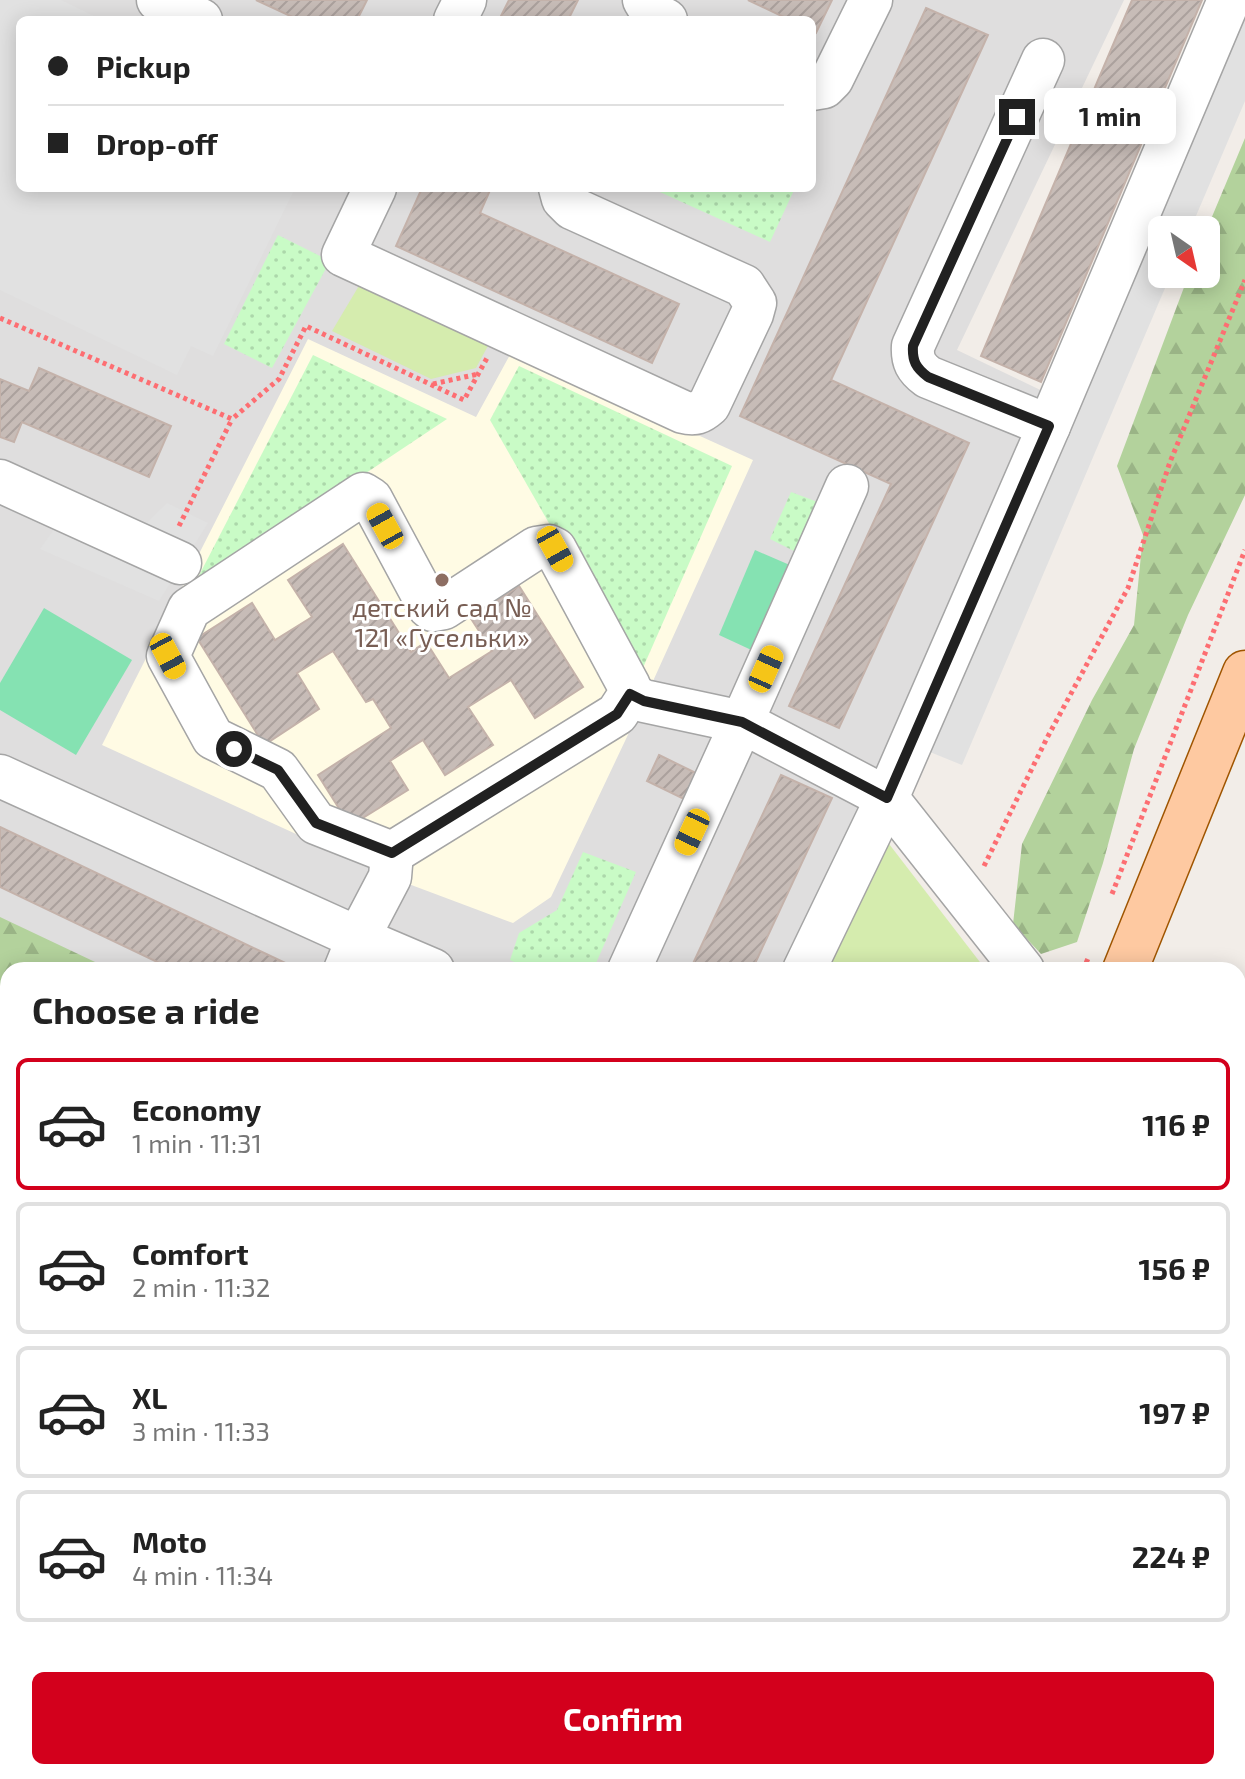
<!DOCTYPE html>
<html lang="en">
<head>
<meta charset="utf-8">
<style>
  body { margin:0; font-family:"Exo 2",sans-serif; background:#f2f2f2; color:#222; height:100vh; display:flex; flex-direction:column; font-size:30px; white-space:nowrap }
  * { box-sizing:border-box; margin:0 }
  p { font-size:26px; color:#767676 }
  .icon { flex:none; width:44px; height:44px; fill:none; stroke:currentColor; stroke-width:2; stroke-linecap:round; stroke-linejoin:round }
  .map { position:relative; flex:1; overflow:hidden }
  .side { position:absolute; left:0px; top:962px; width:1246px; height:818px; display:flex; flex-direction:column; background:#fff; border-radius:24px 24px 0 0; box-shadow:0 4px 20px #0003 }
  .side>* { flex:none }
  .guide { position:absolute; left:16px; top:16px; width:800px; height:176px; border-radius:12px; box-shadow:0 4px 20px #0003; display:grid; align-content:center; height:176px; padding:0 32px; background:#fff }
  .needle { width:52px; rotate:146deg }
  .tools { position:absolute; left:1148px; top:216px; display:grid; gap:16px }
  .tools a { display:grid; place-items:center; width:72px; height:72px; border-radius:12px; background:#fff; box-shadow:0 4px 20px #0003; font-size:40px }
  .end { position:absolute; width:36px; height:36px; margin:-18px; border:10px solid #212121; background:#fff; box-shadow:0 0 0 4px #fff }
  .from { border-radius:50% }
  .bubble { position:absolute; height:56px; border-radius:12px; background:#fff; box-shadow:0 4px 20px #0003; font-size:26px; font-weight:700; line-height:56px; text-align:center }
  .car { position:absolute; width:24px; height:48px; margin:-24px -12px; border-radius:10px; box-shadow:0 0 6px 2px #0007; background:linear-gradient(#f5c518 24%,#345 0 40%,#f5c518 0 76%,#345 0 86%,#f5c518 0) }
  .guide b { display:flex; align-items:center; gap:28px; height:76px; font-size:30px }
  .guide b+b { border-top:2px solid #e0e0e0 }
  .guide i { width:20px; height:20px; background:#222 }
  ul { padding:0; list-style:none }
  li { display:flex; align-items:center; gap:24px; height:132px; margin:0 16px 12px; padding:0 16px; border:4px solid #e0e0e0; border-radius:12px }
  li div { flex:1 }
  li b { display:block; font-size:30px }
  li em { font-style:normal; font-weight:700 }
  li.selected { border-color:#d3001c }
  li>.icon { width:72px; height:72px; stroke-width:1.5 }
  h2 { padding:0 32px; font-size:36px; line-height:96px }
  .primary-button { display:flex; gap:16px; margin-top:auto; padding:16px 32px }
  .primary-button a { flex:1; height:92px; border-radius:12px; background:#d3001c; color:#fff; font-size:32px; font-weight:700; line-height:92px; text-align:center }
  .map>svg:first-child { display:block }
</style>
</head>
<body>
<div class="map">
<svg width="1245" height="1779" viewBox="0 0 1245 1779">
  <defs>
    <pattern id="industrial-grid" width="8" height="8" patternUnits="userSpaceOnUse" patternTransform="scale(2)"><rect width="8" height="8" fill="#ebdaea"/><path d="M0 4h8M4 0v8" fill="none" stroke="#c9bbc8"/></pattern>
    <pattern id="forest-firs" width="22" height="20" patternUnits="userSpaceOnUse" patternTransform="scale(2)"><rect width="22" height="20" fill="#b3d29c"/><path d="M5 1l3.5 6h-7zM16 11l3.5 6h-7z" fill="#9ab486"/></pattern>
    <pattern id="park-dots" width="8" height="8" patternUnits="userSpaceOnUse" patternTransform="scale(2)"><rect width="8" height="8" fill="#c9fbc6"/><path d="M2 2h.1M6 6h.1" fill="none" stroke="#acd7aa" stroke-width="1.8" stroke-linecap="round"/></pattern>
    <pattern id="building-hatch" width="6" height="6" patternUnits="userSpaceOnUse" patternTransform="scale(2)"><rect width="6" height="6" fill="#c7bcb7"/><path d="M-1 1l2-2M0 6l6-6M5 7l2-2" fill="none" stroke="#aba19d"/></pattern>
  </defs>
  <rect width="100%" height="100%" fill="#f2ede8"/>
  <path fill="#dfdede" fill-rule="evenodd" d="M0,0h1124l-167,350 104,50 -273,570h-709l-79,-38zM20,20h792v168h-792z"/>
  <g fill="url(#industrial-grid)">
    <path d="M0,1126l8,4v617l-8,4z"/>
    <path d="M1245,1234v545h-372l2,-7h363v-521z"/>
  </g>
  <path fill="#fffbe4" d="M308,339l168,78 36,-66 241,109 -109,241 -93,196 -38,26 -123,-46 -288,-132z"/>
  <g fill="#d5ecae">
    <path d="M366,274l130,57 -20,37 -45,11 -99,-48z"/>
    <path d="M886,840l100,130h-162z"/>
    <path d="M671,1772h46l-3,7h-45z"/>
  </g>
  <g fill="url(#forest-firs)">
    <path d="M1245,138v357l-57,120 -54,134 -31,114 -26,79 -36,12 -28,-30 9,-80 70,-144 42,-75 9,-90 -26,-69 72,-192h17v-43z"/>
    <path d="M0,917l112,53h-104v28l-8,-4z"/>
  </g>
  <g fill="url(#park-dots)">
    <path d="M651,188h144l-25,54z"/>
    <path d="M278,235l52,26 -58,107 -48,-24z"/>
    <path d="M313,355l134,64 -255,170z"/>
    <path d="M519,366l213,100 -94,213 -148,-259z"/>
    <path d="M791,492l32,12 -23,50 -30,-15z"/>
    <path d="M583,852l53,20 -43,98h-61l-22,-10 9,-27 38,-23z"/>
  </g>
  <g fill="#85e2b2">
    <path d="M755,550l44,19 -39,85 -41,-19z"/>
    <path d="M44,608l88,52 -56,95 -76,-45v-27z"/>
  </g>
  <g fill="#e1e1e1">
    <path d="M0,0h61l41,20h-82v168h275l-82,168 -22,-10 -14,29 -177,-85z"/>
    <path d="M1245,12v89l-55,129h-28v44h9l-209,491 -32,-13z"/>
    <path d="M167,503l41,20 -49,78 -119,-52 30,-42 63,29z"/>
    <path d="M487,1772h112l16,6 -131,1z"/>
  </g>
  <g fill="url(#building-hatch)" stroke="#c4b2aa" stroke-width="2">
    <path d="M256,0h111l-10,20h-58z"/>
    <path d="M509,0h69l-10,20h-69z"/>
    <path d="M748,0h84l-16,33 -4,-2v-11h-22z"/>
    <path d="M1132,0h70l-161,382 -60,-26z"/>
    <path d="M926,8l62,27 -157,345 138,63 -130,285 -50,-22 102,-222 -151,-68z"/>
    <path d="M422,188h69l-11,25 199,91 -27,59 -256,-117z"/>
    <path d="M39,368l132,58 -22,51 -127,-55 -8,20 -14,-5v-58l29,12z"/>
    <path d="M343,544l68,108 15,-10 23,36 43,-27 -22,-34 49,-31 64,101 -48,31 -24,-38 -43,27 25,38 -48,30 -22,-35 -33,21 18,29 -58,36 -32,-51 73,-47 -18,-29 -7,3 -33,-51 -36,22 22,36 -55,36 -67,-107 55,-35 23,37 37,-23 -24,-37z"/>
    <path d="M659,755l41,20 -12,26 -41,-20z"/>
    <path d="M781,775l51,23 -80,172h-62z"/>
    <path d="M0,827l300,143h-126l-174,-83z"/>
    <path d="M0,1114l8,3v34l-8,-3z"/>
    <path d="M0,1161l8,4v98l-8,-4z"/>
    <path d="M0,1576l8,16v41l-8,4z"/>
    <path d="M1245,1623v56l-7,-3v-34z"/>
    <path d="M8,1633v96l-8,-17v-75z"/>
    <path d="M0,1712l8,17v4l-8,4z"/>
    <path d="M253,1772h183l-3,7h-183z"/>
  </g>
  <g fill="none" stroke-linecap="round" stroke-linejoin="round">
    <defs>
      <g id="minor">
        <path d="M158,0l43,20"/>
        <path d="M644,0l8,13 14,7"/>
        <path d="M455,20l10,-20"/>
        <path d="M812,89l12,-2 8,-8 39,-79"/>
        <path d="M375,188l-32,67 340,157c12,3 17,1 26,-7l43,-91 3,-11 -11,-17 -172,-78 -9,-9 -3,-11"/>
        <path d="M1049,426l180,-426"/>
        <path d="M0,481l180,82"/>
        <path d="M363,494l8,5 58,108 4,3 11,-2 92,-60 13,-2 6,3 74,137 1,8 -13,20 -225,139 -76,-30 -38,-53 -65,-32 -45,-82 21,-47z"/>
        <path d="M630,694l14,7 98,21 145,76 136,172"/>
        <path d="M0,776l358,162 -13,32"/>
        <path d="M392,853l-2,24 -32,61 75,32"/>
        <path d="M629,970l113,-248 105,-236"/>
        <path d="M804,970l83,-172 162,-372 -121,-49c-12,-9 -16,-16 -15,-31l130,-286"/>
        <path d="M0,1057l8,3"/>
        <path d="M1238,1151l7,1"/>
        <path d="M0,1318l8,4"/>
        <path d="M1238,1340l7,3"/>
        <path d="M1202,1772l16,7"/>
        <path d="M0,1778l12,-6"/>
        <path d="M647,1779l2,-7"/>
        <path d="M965,1779l3,-7"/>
        <path d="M1086,1779l3,-7"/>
      </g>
      <g id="major">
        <path d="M1125,970l120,-297"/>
        <path d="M796,1779l2,-7"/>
      </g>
    </defs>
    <use href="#minor" stroke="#a5a5a5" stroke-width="45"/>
    <use href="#major" stroke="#9f5500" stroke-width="47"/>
    <g stroke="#fd6e72" stroke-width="5" stroke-dasharray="4 4" stroke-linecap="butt">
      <path d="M0,318l232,101 47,-40 27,-53 158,74 23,-42"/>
      <path d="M433,384l45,-10"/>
      <path d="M179,526l53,-107"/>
      <path d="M984,866l63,-128 81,-150 42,-126 75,-182"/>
      <path d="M1112,894l133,-344"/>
      <path d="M1083,970l6,-14"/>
      <path d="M1238,1014l7,-19"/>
      <path d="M1238,1104l7,4"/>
      <path d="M734,1779l3,-7"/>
    </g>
    <use href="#minor" stroke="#fff" stroke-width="42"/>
    <use href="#major" stroke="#fec9a1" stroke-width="44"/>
  </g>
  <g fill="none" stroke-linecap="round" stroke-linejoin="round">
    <path stroke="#212121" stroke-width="10" d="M234,749l44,21 38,53 76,30 225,-139 13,-20 14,7 98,21 145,76 162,-372 -121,-49c-12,-9 -16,-16 -15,-31l104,-229"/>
  </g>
  <circle fill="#8d6e63" stroke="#fff" stroke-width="3" cx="442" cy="580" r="8"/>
  <g text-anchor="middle" stroke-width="6" stroke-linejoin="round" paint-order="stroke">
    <g font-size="26" fill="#785e54" stroke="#fff">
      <text x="442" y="617">детский сад №<tspan x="442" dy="30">121 «Гусельки»</tspan></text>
    </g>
  </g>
</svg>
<div class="tools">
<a><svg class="needle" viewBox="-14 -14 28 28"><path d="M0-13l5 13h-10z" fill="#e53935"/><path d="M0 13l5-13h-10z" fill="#767676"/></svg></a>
</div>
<i class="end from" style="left:234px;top:749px"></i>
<i class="end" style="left:1017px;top:117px"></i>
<div class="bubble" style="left:1044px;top:88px;width:132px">1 min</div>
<i class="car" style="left:385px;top:526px;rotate:331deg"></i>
<i class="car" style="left:555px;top:549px;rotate:151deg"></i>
<i class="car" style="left:168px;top:656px;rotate:152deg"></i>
<i class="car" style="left:766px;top:669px;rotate:24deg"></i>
<i class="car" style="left:692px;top:832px;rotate:205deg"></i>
<div class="guide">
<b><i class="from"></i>Pickup</b>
<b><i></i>Drop-off</b>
</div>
<section class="side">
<h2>Choose a ride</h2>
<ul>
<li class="selected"><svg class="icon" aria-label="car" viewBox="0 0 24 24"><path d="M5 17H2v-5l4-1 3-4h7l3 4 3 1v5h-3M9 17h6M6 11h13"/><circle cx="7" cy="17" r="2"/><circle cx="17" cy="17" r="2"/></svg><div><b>Economy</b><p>1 min · 11:31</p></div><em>116 ₽</em></li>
<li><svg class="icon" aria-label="car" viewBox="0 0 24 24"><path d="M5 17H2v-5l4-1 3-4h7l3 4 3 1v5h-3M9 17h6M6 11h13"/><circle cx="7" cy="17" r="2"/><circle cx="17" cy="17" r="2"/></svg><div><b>Comfort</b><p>2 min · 11:32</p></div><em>156 ₽</em></li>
<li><svg class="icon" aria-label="car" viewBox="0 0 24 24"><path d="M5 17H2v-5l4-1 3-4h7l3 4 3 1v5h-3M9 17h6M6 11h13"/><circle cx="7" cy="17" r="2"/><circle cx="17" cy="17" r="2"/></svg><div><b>XL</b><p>3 min · 11:33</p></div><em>197 ₽</em></li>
<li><svg class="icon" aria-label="car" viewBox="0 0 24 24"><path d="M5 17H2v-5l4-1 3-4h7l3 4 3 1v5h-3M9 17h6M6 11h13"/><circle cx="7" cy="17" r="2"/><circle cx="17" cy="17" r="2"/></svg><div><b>Moto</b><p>4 min · 11:34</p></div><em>224 ₽</em></li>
</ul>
<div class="primary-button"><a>Confirm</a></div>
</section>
</div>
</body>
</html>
